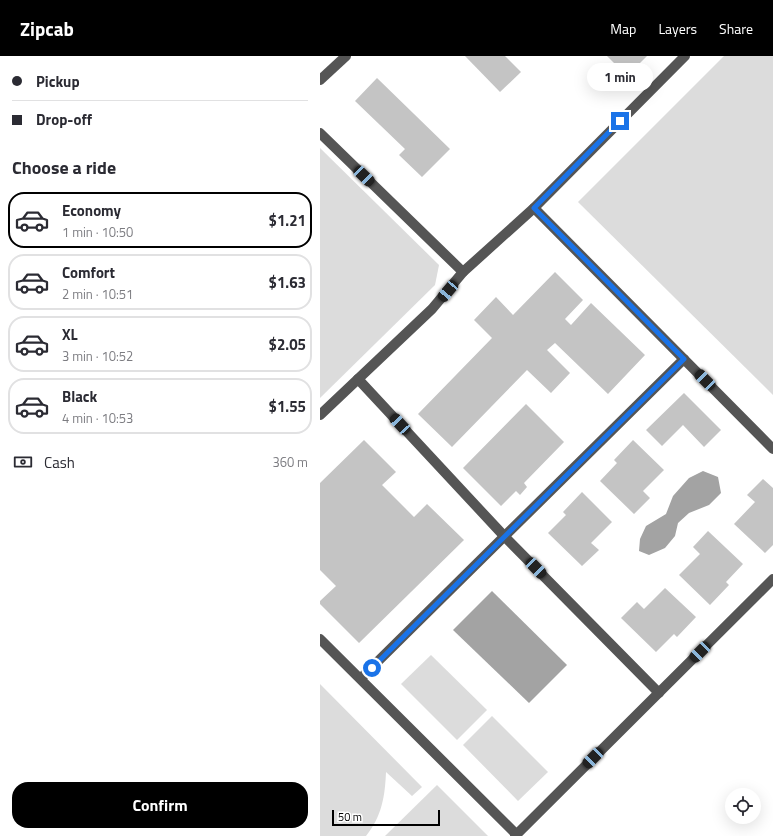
<!DOCTYPE html>
<html lang="en">
<head>
<meta charset="utf-8">
<style>
  body { margin:0; font-family:"Titillium Web",sans-serif; background:#f7f7f7; color:#2b2b33; height:100vh; display:flex; flex-direction:column; font-size:15px; white-space:nowrap }
  * { box-sizing:border-box; margin:0 }
  p { font-size:13px; color:#7c7c81 }
  .icon { flex:none; width:22px; height:22px; fill:none; stroke:currentColor; stroke-width:2; stroke-linecap:round; stroke-linejoin:round }
  .map { position:relative; flex:1; overflow:hidden }
  .panel { display:flex; flex-direction:column; background:#fff; width:320px }
  .panel>* { flex:none }
  .hud { display:grid; align-content:center; height:88px; padding:0 12px; background:#fff }
  .tools { position:absolute; left:405px; top:732px; display:grid; gap:8px }
  .tools a { display:grid; place-items:center; width:36px; height:36px; border-radius:50%; background:#fff; box-shadow:0 4px 16px #0002; font-size:20px }
  .scale { position:absolute; left:12px; bottom:10px; width:108px; box-sizing:border-box; padding-left:4px; border:2px solid #000; border-top:0; font-size:11px; line-height:14px; white-space:nowrap; color:#000; -webkit-text-stroke:3px #fff; paint-order:stroke }
  .end { position:absolute; width:18px; height:18px; margin:-9px; border:5px solid #1a73e8; background:#fff; box-shadow:0 0 0 2px #fff }
  .from { border-radius:50% }
  .bubble { position:absolute; height:28px; border-radius:14px; background:#fff; box-shadow:0 4px 16px #0002; font-size:13px; font-weight:700; line-height:28px; text-align:center }
  .car { position:absolute; width:12px; height:24px; margin:-12px -6px; border-radius:5px; box-shadow:0 0 3px 1px #0007; background:linear-gradient(#222 24%,#8ab4d8 0 40%,#222 0 76%,#8ab4d8 0 86%,#222 0) }
  .hud b { display:flex; align-items:center; gap:14px; height:38px; font-size:15px }
  .hud b+b { border-top:1px solid #e1e1e2 }
  .hud i { width:10px; height:10px; background:#2b2b33 }
  ul { padding:0; list-style:none }
  li { display:flex; align-items:center; gap:12px; height:56px; margin:0 8px 6px; padding:0 4px; border:2px solid #e1e1e2; border-radius:16px }
  li div { flex:1 }
  li b { display:block; font-size:15px }
  li em { font-style:normal; font-weight:700 }
  li.on { border-color:#000 }
  li>.icon { width:36px; height:36px; stroke-width:1.5 }
  h2 { padding:0 12px; font-size:18px; line-height:48px }
  .pay { display:flex; align-items:center; gap:10px; height:44px; padding:0 12px; font-size:15px }
  .pay p { margin-inline-start:auto }
  .action { display:flex; gap:8px; margin-top:auto; padding:8px 12px }
  .action a { flex:1; height:46px; border-radius:16px; background:#000; color:#fff; font-size:16px; font-weight:700; line-height:46px; text-align:center }
  header { display:flex; align-items:center; gap:24px; box-sizing:border-box; height:56px; padding:0 20px; background:#000; color:#fff }
  header strong { font-size:19px }
  nav { display:flex; gap:22px; margin-inline-start:auto; font-size:14px }
  main { display:flex; flex:1; min-height:0 }
  .map>svg:first-child { display:block }
</style>
</head>
<body>
<header>
<strong>Zipcab</strong>
<nav><a>Map</a><a>Layers</a><a>Share</a></nav>
</header>
<main>
<section class="panel">
<div class="hud">
<b><i class="from"></i>Pickup</b>
<b><i></i>Drop-off</b>
</div>
<h2>Choose a ride</h2>
<ul>
<li class="on"><svg class="icon" aria-label="car" viewBox="0 0 24 24"><path d="M5 17H2v-5l4-1 3-4h7l3 4 3 1v5h-3M9 17h6M6 11h13"/><circle cx="7" cy="17" r="2"/><circle cx="17" cy="17" r="2"/></svg><div><b>Economy</b><p>1 min · 10:50</p></div><em>$1.21</em></li>
<li><svg class="icon" aria-label="car" viewBox="0 0 24 24"><path d="M5 17H2v-5l4-1 3-4h7l3 4 3 1v5h-3M9 17h6M6 11h13"/><circle cx="7" cy="17" r="2"/><circle cx="17" cy="17" r="2"/></svg><div><b>Comfort</b><p>2 min · 10:51</p></div><em>$1.63</em></li>
<li><svg class="icon" aria-label="car" viewBox="0 0 24 24"><path d="M5 17H2v-5l4-1 3-4h7l3 4 3 1v5h-3M9 17h6M6 11h13"/><circle cx="7" cy="17" r="2"/><circle cx="17" cy="17" r="2"/></svg><div><b>XL</b><p>3 min · 10:52</p></div><em>$2.05</em></li>
<li><svg class="icon" aria-label="car" viewBox="0 0 24 24"><path d="M5 17H2v-5l4-1 3-4h7l3 4 3 1v5h-3M9 17h6M6 11h13"/><circle cx="7" cy="17" r="2"/><circle cx="17" cy="17" r="2"/></svg><div><b>Black</b><p>4 min · 10:53</p></div><em>$1.55</em></li>
</ul>
<div class="pay"><svg class="icon" aria-label="cash" viewBox="0 0 24 24"><path d="M3 7h18v10H3z"/><circle cx="12" cy="12" r="2"/></svg>Cash<p>360 m</p></div>
<div class="action"><a>Confirm</a></div>
</section>
<div class="map">
<svg width="453" height="780" viewBox="0 0 453 780">
  <rect width="100%" height="100%" fill="#fff"/>
  <g fill="#dcdcdc">
    <path d="M404,0h49v339l-195,-193z"/>
    <path d="M0,92l119,117 -4,20 -115,113z"/>
    <path d="M111,599l56,55 -30,30 -56,-56z"/>
    <path d="M0,628l102,103 -10,9 -26,-24c-1,24 -4,44 -20,64h-46z"/>
    <path d="M172,660l56,56 -30,29 -55,-56z"/>
    <path d="M117,729l51,51h-103z"/>
  </g>
  <g fill="#a3a3a3">
    <path d="M383,415l15,6 3,16 -12,12 -20,8 -11,10 -3,13 -10,12 -16,7 -10,-4 1,-12 6,-13 20,-12 7,-18 16,-18z"/>
    <path d="M172,535l75,74 -38,38 -76,-73z"/>
  </g>
  <g fill="#c4c4c4">
    <path d="M145,0h40l16,16 -21,20z"/>
    <path d="M287,0h40l-20,20z"/>
    <path d="M57,22l73,71 -28,28 -23,-22 6,-6 -50,-48z"/>
    <path d="M235,216l28,28 -18,19 6,6 20,-22 54,52 -37,39 -53,-51 -8,7 23,23 -19,20 -24,-23 -75,77 -34,-33 74,-76 -18,-18 22,-23 17,18z"/>
    <path d="M364,337l37,37 -17,17 -21,-22 -21,21 -16,-16z"/>
    <path d="M206,348l38,38 -40,41 3,4 -7,8 -4,-4 -15,15 -38,-38z"/>
    <path d="M44,384l32,32 -14,13 32,32 13,-13 37,36 -105,103 -39,-39v-3l16,-15 -16,-16v-87z"/>
    <path d="M313,384l31,30 -21,21 7,7 -16,16 -34,-33 17,-18 -3,-3z"/>
    <path d="M443,423l10,9v57l-8,8 -31,-29 21,-22 -8,-7z"/>
    <path d="M262,436l30,30 -21,21 8,7 -17,16 -34,-33 18,-18 -3,-3z"/>
    <path d="M388,475l35,33 -17,18 3,3 -19,20 -31,-30 21,-21 -7,-7z"/>
    <path d="M345,532l31,29 -19,20 -3,-3 -18,18 -35,-34 16,-16 7,7z"/>
  </g>
  <g fill="none" stroke-linecap="round" stroke-linejoin="round">
    <g stroke="#555" stroke-width="10">
      <path d="M0,24l26,-24"/>
      <path d="M0,77l143,139"/>
      <path d="M214,152l239,241"/>
      <path d="M38,323l147,158 154,156"/>
      <path d="M0,359l112,-106 31,-37 71,-64 151,-152"/>
      <path d="M0,583l196,195"/>
      <path d="M41,622l323,-319"/>
      <path d="M195,780l258,-257"/>
    </g>
  </g>
  <g fill="none" stroke-linecap="round" stroke-linejoin="round">
    <path stroke="#1a73e8" stroke-width="5" d="M52,612l312,-309 -150,-151 86,-87"/>
  </g>
</svg>
<div class="tools">
<a><svg class="icon" aria-label="locate" viewBox="0 0 24 24"><circle cx="12" cy="12" r="6"/><path d="M12 2v4M12 18v4M2 12h4M18 12h4"/></svg></a>
</div>
<div class="scale">50 m</div>
<i class="end from" style="left:52px;top:612px"></i>
<i class="end" style="left:300px;top:65px"></i>
<div class="bubble" style="left:267px;top:7px;width:66px">1 min</div>
<i class="car" style="left:44px;top:120px;rotate:134deg"></i>
<i class="car" style="left:128px;top:235px;rotate:220deg"></i>
<i class="car" style="left:385px;top:324px;rotate:315deg"></i>
<i class="car" style="left:80px;top:368px;rotate:317deg"></i>
<i class="car" style="left:216px;top:512px;rotate:136deg"></i>
<i class="car" style="left:380px;top:596px;rotate:225deg"></i>
<i class="car" style="left:273px;top:702px;rotate:225deg"></i>
</div>
</main>
</body>
</html>
